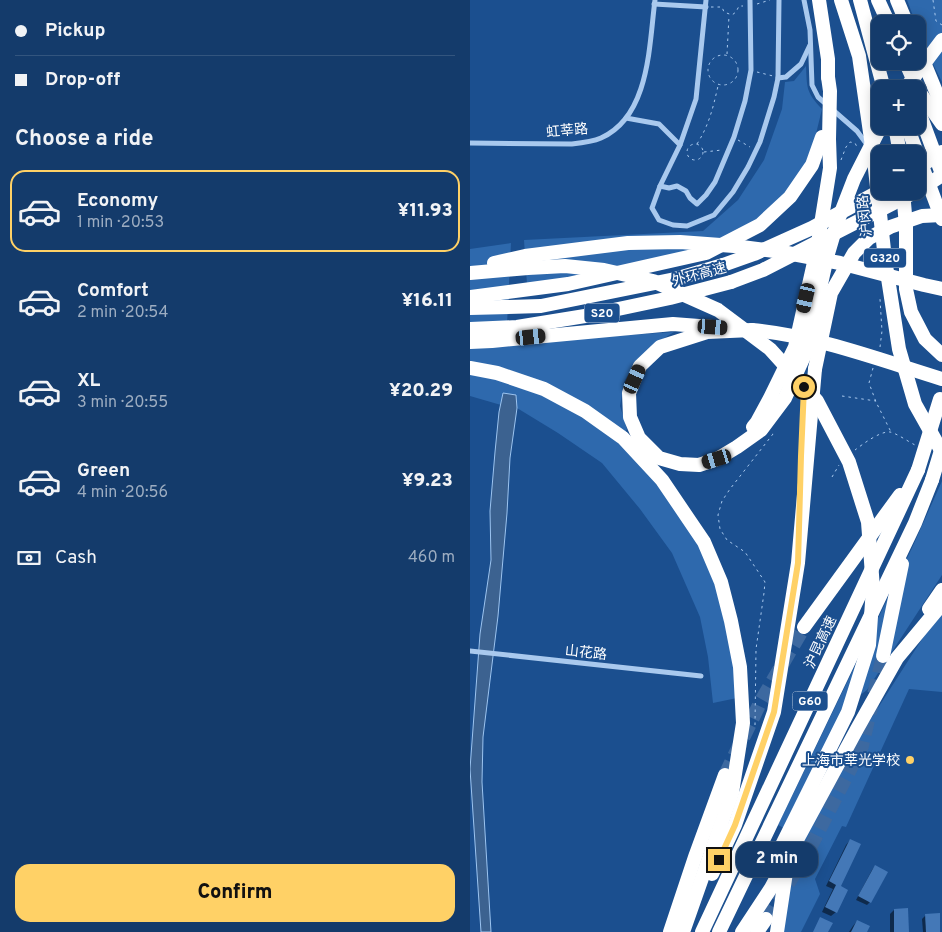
<!DOCTYPE html>
<html lang="en">
<head>
<meta charset="utf-8">
<style>
  body { margin:0; font-family:Overpass,"Noto Sans SC",sans-serif; background:#214673; color:#f1f3f6; height:100vh; display:flex; flex-direction:column; font-size:19px; white-space:nowrap }
  * { box-sizing:border-box; margin:0 }
  p { font-size:16px; color:#9dadc1 }
  .icon { flex:none; width:28px; height:28px; fill:none; stroke:currentColor; stroke-width:2; stroke-linecap:round; stroke-linejoin:round }
  .map { position:relative; flex:1; overflow:hidden }
  .side { display:flex; flex-direction:column; background:#143b6b; width:470px }
  .side>* { flex:none }
  .guide { display:grid; align-content:center; height:110px; padding:0 15px; background:#143b6b }
  .tools { position:absolute; left:401px; top:15px; display:grid; gap:10px }
  .tools a { display:grid; place-items:center; width:55px; height:55px; border-radius:10px; background:#143b6b; box-shadow:0 2px 12px #0003,0 0 0 1px #33557e; font-size:25px }
  .end { position:absolute; width:22px; height:22px; margin:-11px; border:6px solid #ffd166; background:#111; box-shadow:0 0 0 2px #111 }
  .from { border-radius:50% }
  .bubble { position:absolute; height:35px; border-radius:15px; background:#143b6b; box-shadow:0 2px 12px #0003,0 0 0 1px #33557e; font-size:16px; font-weight:800; line-height:35px; text-align:center }
  .car { position:absolute; width:15px; height:30px; margin:-15px -8px; border-radius:6px; box-shadow:0 0 4px 1px #0007; background:linear-gradient(#222 24%,#8ab4d8 0 40%,#222 0 76%,#8ab4d8 0 86%,#222 0) }
  .guide b { display:flex; align-items:center; gap:18px; height:48px; font-size:19px }
  .guide b+b { border-top:1px solid #33557e }
  .guide i { width:12px; height:12px; background:#f1f3f6 }
  ul { padding:0; list-style:none }
  li { display:flex; align-items:center; gap:15px; height:82px; margin:0 10px 8px; padding:0 5px; border:2px solid transparent; border-radius:15px }
  li div { flex:1 }
  li b { display:block; font-size:19px }
  li em { font-style:normal; font-weight:800 }
  li.selected { border-color:#ffd166 }
  li>.icon { width:45px; height:45px; stroke-width:1.5 }
  h2 { padding:0 15px; font-size:22px; line-height:60px }
  .pay { display:flex; align-items:center; gap:12px; height:55px; padding:0 15px; font-size:19px }
  .pay p { margin-inline-start:auto }
  .action { display:flex; gap:10px; margin-top:auto; padding:10px 15px }
  .action a { flex:1; height:58px; border-radius:15px; background:#ffd166; color:#111; font-size:20px; font-weight:800; line-height:58px; text-align:center }
  main { display:flex; flex:1; min-height:0 }
  .map>svg:first-child { display:block }
</style>
</head>
<body>
<main>
<section class="side">
<div class="guide">
<b><i class="from"></i>Pickup</b>
<b><i></i>Drop-off</b>
</div>
<h2>Choose a ride</h2>
<ul>
<li class="selected"><svg class="icon" aria-label="car" viewBox="0 0 24 24"><path d="M5 17H2v-5l4-1 3-4h7l3 4 3 1v5h-3M9 17h6M6 11h13"/><circle cx="7" cy="17" r="2"/><circle cx="17" cy="17" r="2"/></svg><div><b>Economy</b><p>1 min · 20:53</p></div><em>¥11.93</em></li>
<li><svg class="icon" aria-label="car" viewBox="0 0 24 24"><path d="M5 17H2v-5l4-1 3-4h7l3 4 3 1v5h-3M9 17h6M6 11h13"/><circle cx="7" cy="17" r="2"/><circle cx="17" cy="17" r="2"/></svg><div><b>Comfort</b><p>2 min · 20:54</p></div><em>¥16.11</em></li>
<li><svg class="icon" aria-label="car" viewBox="0 0 24 24"><path d="M5 17H2v-5l4-1 3-4h7l3 4 3 1v5h-3M9 17h6M6 11h13"/><circle cx="7" cy="17" r="2"/><circle cx="17" cy="17" r="2"/></svg><div><b>XL</b><p>3 min · 20:55</p></div><em>¥20.29</em></li>
<li><svg class="icon" aria-label="car" viewBox="0 0 24 24"><path d="M5 17H2v-5l4-1 3-4h7l3 4 3 1v5h-3M9 17h6M6 11h13"/><circle cx="7" cy="17" r="2"/><circle cx="17" cy="17" r="2"/></svg><div><b>Green</b><p>4 min · 20:56</p></div><em>¥9.23</em></li>
</ul>
<div class="pay"><svg class="icon" aria-label="cash" viewBox="0 0 24 24"><path d="M3 7h18v10H3z"/><circle cx="12" cy="12" r="2"/></svg>Cash<p>460 m</p></div>
<div class="action"><a>Confirm</a></div>
</section>
<div class="map">
<svg width="472" height="932" viewBox="0 0 472 932">
  <rect width="100%" height="100%" fill="#1b4f8f"/>
  <g fill="#2e69ad">
    <path d="M437,0h35v82l-12,-24 -12,-32v-2h-2z"/>
    <path d="M336,66c1,22 0,26 16,43l-8,33 -15,36 -29,33 -27,20 -51,23 -115,24 -50,6 -3,-44 179,-9 35,-31 26,-40 18,-51 3,-27 9,-1z"/>
    <path d="M41,243l-5,102 106,-9 62,-4 -19,12 -19,17 -12,21 -4,24 7,23 -3,6 -84,-54 -36,-13 19,18 42,20 50,34 39,38 49,72 19,45 10,47 5,56 -24,5 -5,-46 -8,-40 -28,-64 -32,-44 -38,-46 -44,-30 -41,-25 -1,-13 -13,-1 -2,11 -31,-9v-147z"/>
    <path d="M472,481v94l-75,115 -22,16 -59,123 -8,-4 134,-277z"/>
    <path d="M472,612v80l-33,-3 -63,138 -4,-1 -27,53 5,15 -19,38h-19l9,-67 67,-126 75,-117z"/>
  </g>
  <path fill="#3c6290" stroke="#9cc4f0" d="M33,393l13,2 1,13 -7,50 -3,55 -9,103 -15,121 -1,45 9,150h-10l-11,-163 10,-135 11,-74 -1,-49 5,-59 4,-40z"/>
  <g fill="#0007">
    <path d="M380,840l-11,47 -3,25 -5,4 -9,-4 11,-23 -7,-3 20,-41z"/>
    <path d="M405,866l-5,36 -3,3 -11,-5 16,-30z"/>
    <path d="M424,910l14,22h-18v-18z"/>
    <path d="M456,915l13,17h-16l-1,-13z"/>
    <path d="M387,921l9,11h-17l4,-6z"/>
  </g>
  <g fill="#4478b7">
    <path d="M380,839l11,5 -20,42 7,4 -11,23 -12,-6 11,-22 -7,-4z"/>
    <path d="M405,865l13,7 -17,31 -13,-7z"/>
    <path d="M438,908l1,24h-15v-23z"/>
    <path d="M470,913v19h-14l-1,-18z"/>
    <path d="M350,917l13,6 -5,9h-15z"/>
    <path d="M387,920l13,6 -3,6h-16z"/>
  </g>
  <g fill="none" stroke-linecap="round" stroke-linejoin="round">
    <g stroke="#3d69a0" stroke-width="14" stroke-dasharray="14 7" stroke-linecap="butt">
      <path d="M255,775l36,-74 43,-74"/>
      <path d="M296,919l43,-69 53,-104 21,-90"/>
    </g>
    <g stroke="#a9c9ee" stroke-width="1" stroke-dasharray="2.5 4" stroke-linecap="butt">
      <path d="M463,0l3,21 6,4"/>
      <path d="M287,4l13,-4"/>
      <path d="M241,7h11l2,5 8,3 4,-3 3,-6h4"/>
      <path d="M257,54l2,-38"/>
      <circle cx="253" cy="70" r="15"/>
      <path d="M287,72l16,4"/>
      <path d="M268,140l12,7"/>
      <circle cx="225" cy="152" r="8"/>
      <path d="M227,144c12,-19 16,-36 21,-58"/>
      <path d="M234,152l18,-2"/>
      <path d="M371,160l5,-13 4,-5 5,1 2,4"/>
      <path d="M402,250l2,8"/>
      <path d="M410,347l2,-16 -2,-32"/>
      <path d="M403,368l-4,15 7,19 15,30"/>
      <path d="M372,396l34,5"/>
      <path d="M385,450c8,-6 25,-19 35,-18 6,1 19,10 25,13"/>
      <path d="M362,477l7,-12"/>
      <path d="M285,725l1,-76 8,-56 1,-11 -20,-30 -18,-12 -7,-11 -2,-14 4,-14 8,-12 43,-55 -1,-2"/>
    </g>
    <g stroke="#a9c9ee" stroke-width="5">
      <path d="M236,0l-10,99 -16,46 -20,41 9,2 8,-2 9,5 4,7 7,6 9,-9 9,-13 19,-45 11,-36 6,-31 -1,-70"/>
      <path d="M334,0l6,30 2,55 6,12 39,34 11,15"/>
      <path d="M184,4l52,3"/>
      <path d="M308,78l8,-1 15,-13 9,-19"/>
      <path d="M156,118l33,6 21,21"/>
      <path d="M0,143l101,1c10,-1 21,-2 30,-6 49,-22 48,-93 54,-138"/>
      <path d="M190,186l-8,22 7,12 14,5 14,1 27,-11 19,-23 15,-25 12,-25 14,-45 4,-19 1,-78"/>
      <path d="M0,651l231,25"/>
    </g>
    <g stroke="#fff" stroke-width="14">
      <path d="M349,0l9,59v18"/>
      <path d="M371,0l18,56 15,104 11,99 14,90 16,55 27,48"/>
      <path d="M390,0l24,89"/>
      <path d="M408,0l11,24"/>
      <path d="M427,0l10,24"/>
      <path d="M448,48l24,58"/>
      <path d="M435,61l12,27"/>
      <path d="M448,90l24,34"/>
      <path d="M448,109l24,65"/>
      <path d="M425,126l5,28"/>
      <path d="M437,126l35,93"/>
      <path d="M433,191l3,35v63l5,23 14,27 17,16"/>
      <path d="M0,297l98,-13 138,-31 54,-28 30,-28 22,-32 10,-28"/>
      <path d="M0,308l71,-2 134,-27 48,-14"/>
      <path d="M0,329l47,-2 68,-11 85,-18 61,-16"/>
      <path d="M282,330l-45,2 -47,15 -20,19 -11,27 1,24 9,21 20,20 21,6 19,1 18,-6 20,-12 24,-17 24,-32 21,-46"/>
      <path d="M0,342l22,-1 181,-17 39,3"/>
      <path d="M0,368l27,5 47,16 41,22 38,27 39,42 42,62 17,40 10,39 9,46 3,56 -11,70 -49,139"/>
      <path d="M283,427l4,-5 13,-24 25,-51 22,-98 13,-81 -1,-29"/>
      <path d="M459,609l13,-19"/>
      <path d="M334,627l96,-132"/>
      <path d="M413,656l19,-92"/>
      <path d="M242,874l23,-49 39,-113 24,-149 17,-194"/>
      <path d="M200,932l25,-75 30,-82"/>
      <path d="M232,932l216,-462"/>
      <path d="M249,932l196,-409 17,-43"/>
      <path d="M272,932l29,-44 86,-159 40,-71 45,-54"/>
      <path d="M287,932l9,-13"/>
      <path d="M307,932l10,-66"/>
    </g>
    <g stroke="#fff" stroke-width="14">
      <path d="M358,77l2,14 -1,48"/>
      <path d="M435,89l37,-49"/>
      <path d="M448,168l24,-16"/>
      <path d="M448,191l24,-16"/>
      <path d="M24,263l31,-7 103,-13 52,-1 54,4 48,6 58,11 84,22 18,4"/>
      <path d="M253,265l31,-11 58,-26 68,-37"/>
      <path d="M0,273l58,-5 37,-2 39,4 49,11 65,29 52,39 47,52 32,61 19,60 5,66 -4,57 -21,67 -77,155"/>
      <path d="M261,282l32,-12 154,-79"/>
      <path d="M282,330c65,6 128,30 190,49"/>
      <path d="M336,352l21,-95 10,-34 17,-44 27,-53"/>
      <path d="M345,369l16,-76 23,-40 15,-15 21,-11 32,-11 20,-1"/>
      <path d="M448,470l22,-71"/>
      <path d="M462,480l10,-33"/>
    </g>
  </g>
  <g fill="none" stroke-linecap="round" stroke-linejoin="round">
    <path stroke="#ffd166" stroke-width="6" d="M249,860l16,-35 39,-113 24,-149 3,-107 3,-69"/>
  </g>
  <circle fill="#ffd166" stroke="#1b4f8f" stroke-width="2" cx="440" cy="760" r="5"/>
  <g text-anchor="middle" stroke-width="4" stroke-linejoin="round" paint-order="stroke">
    <g fill="#1b4f8f" stroke="#bbcadd" stroke-width="1">
      <rect x="394" y="248.5" width="42" height="19" rx="4"/>
      <rect x="114.5" y="303.5" width="35" height="19" rx="4"/>
      <rect x="322.5" y="691.5" width="35" height="19" rx="4"/>
    </g>
    <g font-size="12" font-weight="bold" fill="#fff">
      <text x="415" y="262">G320</text>
      <text x="132" y="317">S20</text>
      <text x="340" y="705">G60</text>
    </g>
    <g font-size="14" fill="#fff" stroke="#1b4f8f">
      <text transform="translate(97 130) rotate(-5)" y="5">虹莘路</text>
      <text transform="translate(394 216) rotate(-96)" y="5">沪闵路</text>
      <text transform="translate(229 274) rotate(-15)" y="5">外环高速</text>
      <text transform="translate(350 642) rotate(-65)" y="5">沪昆高速</text>
      <text transform="translate(116 652) rotate(6)" y="5">山花路</text>
    </g>
    <g font-size="14" fill="#fff" stroke="#1b4f8f" text-anchor="end">
      <text x="430" y="765">上海市莘光学校</text>
    </g>
  </g>
</svg>
<div class="tools">
<a><svg class="icon" aria-label="locate" viewBox="0 0 24 24"><circle cx="12" cy="12" r="6"/><path d="M12 2v4M12 18v4M2 12h4M18 12h4"/></svg></a>
<a>+</a>
<a>−</a>
</div>
<i class="end from" style="left:334px;top:387px"></i>
<i class="end" style="left:249px;top:860px"></i>
<div class="bubble" style="left:266px;top:842px;width:82px">2 min</div>
<i class="car" style="left:336px;top:298px;rotate:193deg"></i>
<i class="car" style="left:243px;top:327px;rotate:94deg"></i>
<i class="car" style="left:61px;top:337px;rotate:84deg"></i>
<i class="car" style="left:165px;top:379px;rotate:24deg"></i>
<i class="car" style="left:247px;top:459px;rotate:253deg"></i>
</div>
</main>
</body>
</html>
